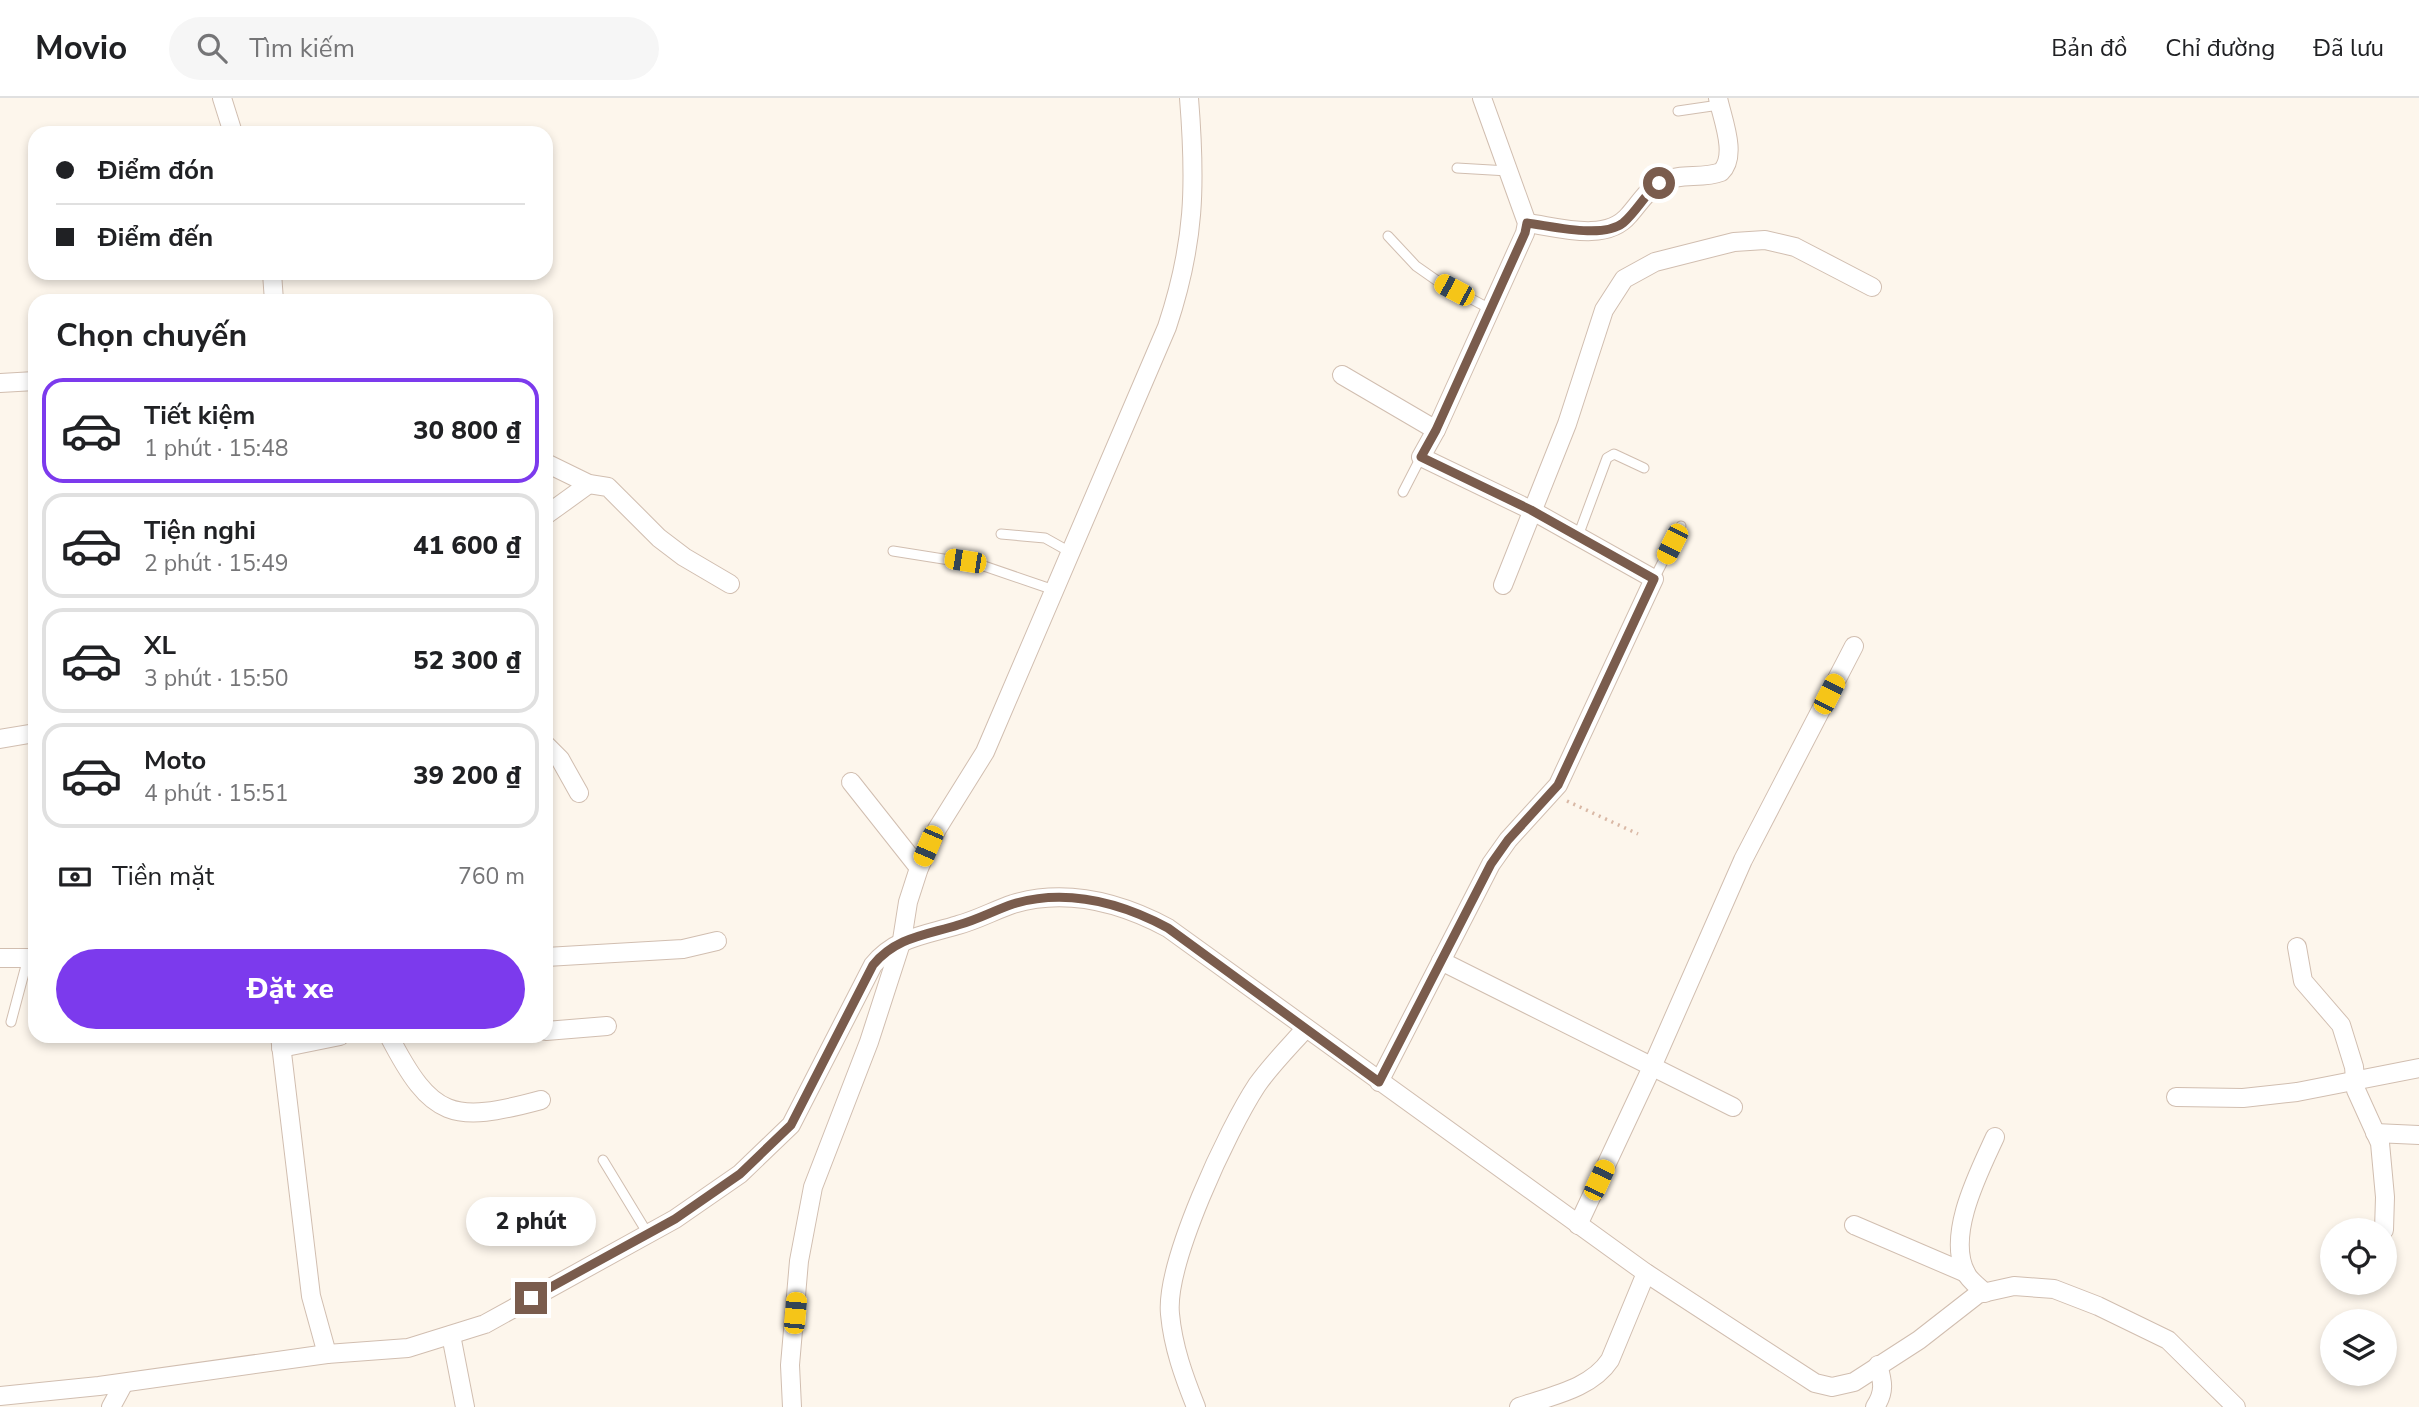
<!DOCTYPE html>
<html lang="vi">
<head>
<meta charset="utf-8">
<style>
  body { margin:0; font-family:"Nunito Sans",sans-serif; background:#f6f6f6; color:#202124; height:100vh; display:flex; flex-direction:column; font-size:26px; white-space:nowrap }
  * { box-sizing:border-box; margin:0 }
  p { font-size:23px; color:#757577 }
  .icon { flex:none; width:38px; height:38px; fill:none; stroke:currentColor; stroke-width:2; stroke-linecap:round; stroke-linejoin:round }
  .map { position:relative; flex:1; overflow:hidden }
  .sheet { position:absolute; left:28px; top:196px; width:525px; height:749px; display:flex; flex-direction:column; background:#fff; border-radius:21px; box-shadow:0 4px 10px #0003 }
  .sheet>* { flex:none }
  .guide { position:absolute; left:28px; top:28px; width:525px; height:154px; border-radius:21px; box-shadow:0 4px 10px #0003; display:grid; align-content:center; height:154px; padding:0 28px; background:#fff }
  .tools { position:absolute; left:2320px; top:1120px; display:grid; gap:14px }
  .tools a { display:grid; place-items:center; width:77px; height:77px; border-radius:50%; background:#fff; box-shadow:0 4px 10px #0003; font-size:35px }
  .end { position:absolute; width:32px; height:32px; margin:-16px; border:9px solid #7a5c4d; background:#fff; box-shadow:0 0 0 4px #fff }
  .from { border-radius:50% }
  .bubble { position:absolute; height:49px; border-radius:24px; background:#fff; box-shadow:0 4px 10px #0003; font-size:23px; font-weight:800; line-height:49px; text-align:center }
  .car { position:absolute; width:21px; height:42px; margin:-21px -10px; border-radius:9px; box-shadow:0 0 5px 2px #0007; background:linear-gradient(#f5c518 24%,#345 0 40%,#f5c518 0 76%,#345 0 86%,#f5c518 0) }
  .guide b { display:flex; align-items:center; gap:24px; height:66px; font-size:26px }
  .guide b+b { border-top:2px solid #e0e0e0 }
  .guide i { width:18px; height:18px; background:#202124 }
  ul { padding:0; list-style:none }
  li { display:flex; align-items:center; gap:21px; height:105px; margin:0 14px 10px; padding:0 14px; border:4px solid #e0e0e0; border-radius:21px }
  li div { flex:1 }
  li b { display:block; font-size:26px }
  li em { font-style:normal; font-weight:800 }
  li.current { border-color:#7c3aed }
  li>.icon { width:63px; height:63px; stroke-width:1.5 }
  h2 { padding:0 28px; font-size:32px; line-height:84px }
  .pay { display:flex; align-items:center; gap:18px; height:77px; padding:0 28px; font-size:26px }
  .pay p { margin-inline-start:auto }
  .action { display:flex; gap:14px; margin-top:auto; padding:14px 28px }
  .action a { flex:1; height:80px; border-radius:42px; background:#7c3aed; color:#fff; font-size:28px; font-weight:800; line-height:80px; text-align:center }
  header { display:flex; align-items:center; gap:42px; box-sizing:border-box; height:98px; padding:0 35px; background:#fff; border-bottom:2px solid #e0e0e0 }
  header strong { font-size:33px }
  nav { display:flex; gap:38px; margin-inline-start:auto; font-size:24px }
  .search { width:490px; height:63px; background:#f6f6f6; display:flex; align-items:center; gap:18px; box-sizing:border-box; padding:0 24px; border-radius:38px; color:#757577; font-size:26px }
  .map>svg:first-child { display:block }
</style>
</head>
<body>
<header>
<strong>Movio</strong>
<div class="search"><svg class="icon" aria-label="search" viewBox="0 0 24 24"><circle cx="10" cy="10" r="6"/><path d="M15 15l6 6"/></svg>Tìm kiếm</div>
<nav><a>Bản đồ</a><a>Chỉ đường</a><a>Đã lưu</a></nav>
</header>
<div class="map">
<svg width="2419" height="1309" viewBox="0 0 2419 1309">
  <rect width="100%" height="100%" fill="#fdf6ec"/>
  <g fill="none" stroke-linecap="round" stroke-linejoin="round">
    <defs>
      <g id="lane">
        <path d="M1678,13l41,-6"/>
        <path d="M1457,70l51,3"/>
        <path d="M1388,138l28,30 20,14 56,30"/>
        <path d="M1403,394l18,-35"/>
        <path d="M1001,436l44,4 25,14"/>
        <path d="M1578,438l29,-78 7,-4 30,14"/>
        <path d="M893,453l88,14 73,25"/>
        <path d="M1654,481l27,-53"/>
        <path d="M11,924l17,-64"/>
        <path d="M603,1062l45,74"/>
      </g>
      <g id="street">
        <path d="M222,0l11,35"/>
        <path d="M1527,125c31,4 79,20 102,-8 10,-11 20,-28 34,-34 18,-8 40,-2 58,-9 17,-16 1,-54 -3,-74"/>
        <path d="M272,175l2,28"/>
        <path d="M1342,277l94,55"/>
        <path d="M0,285l35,-2"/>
        <path d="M546,365l43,21 19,3 51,51 25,19 46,27"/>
        <path d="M546,417l43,-31"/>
        <path d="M1503,487l64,-161 37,-114 20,-31 31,-17 79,-20 31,-2 30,7 77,40"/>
        <path d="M0,641l35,-6"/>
        <path d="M546,647l14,14 19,34"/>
        <path d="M851,684l68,86"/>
        <path d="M2297,849l6,34 38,44 13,42 2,23 24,53 5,54 -1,33"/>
        <path d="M546,859l137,-8 34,-8"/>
        <path d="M0,860h35"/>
        <path d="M1441,863l292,146"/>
        <path d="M546,933l61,-5"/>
        <path d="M280,938l31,260 16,58"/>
        <path d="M389,938c43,83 63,88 152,64"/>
        <path d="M281,950l59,-12"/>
        <path d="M1379,984l112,-218 17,-24 50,-55 96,-206 -123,-69 -110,-53 15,-27 89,-197 2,-10 -45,-125"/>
        <path d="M2176,999l67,1 54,-6 122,-24"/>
        <path d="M2375,1035l44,2"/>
        <path d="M1578,1127l74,-158 91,-207 111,-214"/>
        <path d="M1854,1127l112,48"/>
        <path d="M1985,1195c-6,-6 -16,-13 -19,-20 -20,-38 13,-101 29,-136"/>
        <path d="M451,1237l14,72"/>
        <path d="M0,1298l99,-10 228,-32 81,-6 77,-24 190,-105 65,-45 51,-49 82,-160c23,-28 53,-30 85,-40 19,-5 37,-15 55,-21 54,-16 108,-1 155,24l478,345 169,110 17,4 22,-5 65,-42 59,-46 36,-8 40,3 44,17 70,34 68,67"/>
        <path d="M111,1309l13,-24"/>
        <path d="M792,1309l-2,-42 9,-104 14,-74 56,-145 33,-102 6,-38 11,-34 18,-39 48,-77 182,-425c28,-84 29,-142 22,-229"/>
        <path d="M1196,1309c-12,-30 -23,-60 -26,-93 -5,-51 58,-185 87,-229 14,-20 33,-39 49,-57"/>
        <path d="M1519,1309c31,-11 72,-18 91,-47l36,-87"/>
        <path d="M1875,1309c10,-15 8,-25 3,-42"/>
      </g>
    </defs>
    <use href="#lane" stroke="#d1beb0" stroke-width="11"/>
    <use href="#street" stroke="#d1beb0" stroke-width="20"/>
    <path stroke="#d9b8a5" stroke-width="3.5" stroke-dasharray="2 5" stroke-linecap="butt" d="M1567,703l71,33"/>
    <use href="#lane" stroke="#fff" stroke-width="9"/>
    <use href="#street" stroke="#fff" stroke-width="18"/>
  </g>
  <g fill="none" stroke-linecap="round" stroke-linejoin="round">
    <path stroke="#7a5c4d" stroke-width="9" d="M531,1200l144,-79 65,-45 51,-49 82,-160c23,-28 53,-30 85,-40 19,-5 37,-15 55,-21 54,-16 108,-1 155,24l211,154 112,-218 17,-24 50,-55 96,-206 -123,-69 -110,-53 15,-27 89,-197 2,-10c25,3 76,16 96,0 14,-12 22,-29 36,-40"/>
  </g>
</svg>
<div class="tools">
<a><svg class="icon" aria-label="locate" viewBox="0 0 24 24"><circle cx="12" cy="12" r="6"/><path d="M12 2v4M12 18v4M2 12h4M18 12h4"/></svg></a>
<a><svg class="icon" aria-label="layers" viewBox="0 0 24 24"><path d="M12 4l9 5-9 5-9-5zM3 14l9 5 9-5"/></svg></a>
</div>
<i class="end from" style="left:1659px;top:85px"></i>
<i class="end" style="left:531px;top:1200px"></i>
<div class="bubble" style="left:466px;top:1099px;width:130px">2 phút</div>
<i class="car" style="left:1454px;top:192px;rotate:298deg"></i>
<i class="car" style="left:1672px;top:446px;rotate:207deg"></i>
<i class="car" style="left:965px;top:463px;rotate:279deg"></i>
<i class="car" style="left:1829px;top:596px;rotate:27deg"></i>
<i class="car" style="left:928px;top:748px;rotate:203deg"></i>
<i class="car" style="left:1599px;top:1082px;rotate:25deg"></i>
<i class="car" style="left:795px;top:1215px;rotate:5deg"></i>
<div class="guide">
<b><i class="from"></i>Điểm đón</b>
<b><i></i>Điểm đến</b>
</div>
<section class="sheet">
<h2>Chọn chuyến</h2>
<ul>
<li class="current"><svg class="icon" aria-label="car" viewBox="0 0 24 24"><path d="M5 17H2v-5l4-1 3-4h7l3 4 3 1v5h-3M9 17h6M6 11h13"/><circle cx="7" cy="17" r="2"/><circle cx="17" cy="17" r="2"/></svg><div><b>Tiết kiệm</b><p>1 phút · 15:48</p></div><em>30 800 ₫</em></li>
<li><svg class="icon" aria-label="car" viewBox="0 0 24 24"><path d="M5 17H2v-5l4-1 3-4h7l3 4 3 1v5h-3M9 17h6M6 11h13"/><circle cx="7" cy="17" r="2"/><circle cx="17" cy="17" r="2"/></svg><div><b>Tiện nghi</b><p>2 phút · 15:49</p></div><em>41 600 ₫</em></li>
<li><svg class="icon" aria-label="car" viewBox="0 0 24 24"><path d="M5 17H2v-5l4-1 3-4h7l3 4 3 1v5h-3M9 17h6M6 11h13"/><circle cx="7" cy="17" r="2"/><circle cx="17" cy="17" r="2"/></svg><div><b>XL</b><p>3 phút · 15:50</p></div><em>52 300 ₫</em></li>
<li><svg class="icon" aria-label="car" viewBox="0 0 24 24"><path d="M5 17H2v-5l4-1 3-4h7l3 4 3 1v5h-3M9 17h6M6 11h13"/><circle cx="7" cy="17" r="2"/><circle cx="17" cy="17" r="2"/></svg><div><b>Moto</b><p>4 phút · 15:51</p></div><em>39 200 ₫</em></li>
</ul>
<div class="pay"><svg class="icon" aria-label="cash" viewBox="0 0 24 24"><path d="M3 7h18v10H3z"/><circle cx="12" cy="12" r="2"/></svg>Tiền mặt<p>760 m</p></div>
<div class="action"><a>Đặt xe</a></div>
</section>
</div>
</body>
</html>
